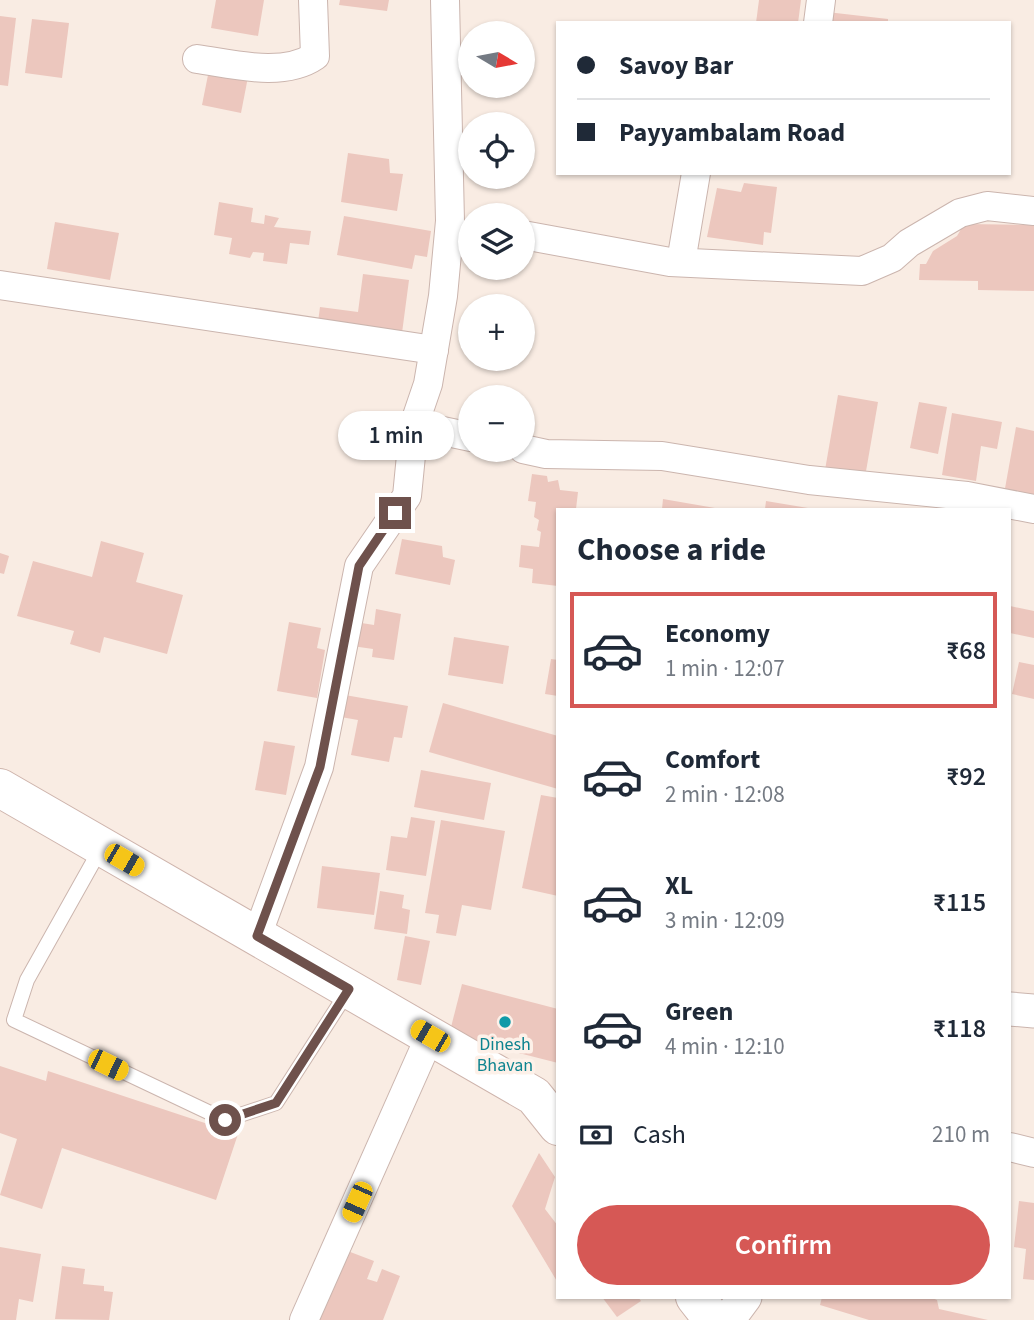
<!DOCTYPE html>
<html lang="en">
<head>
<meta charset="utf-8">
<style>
  body { margin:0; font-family:"Source Sans 3",sans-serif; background:#f2f2f3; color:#1f2937; height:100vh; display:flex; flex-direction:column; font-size:26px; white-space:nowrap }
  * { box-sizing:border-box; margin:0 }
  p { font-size:23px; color:#747a83 }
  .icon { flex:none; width:38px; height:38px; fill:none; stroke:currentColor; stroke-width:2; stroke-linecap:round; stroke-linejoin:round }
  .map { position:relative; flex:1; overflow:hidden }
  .drawer { position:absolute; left:556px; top:508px; width:455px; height:791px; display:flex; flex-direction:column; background:#fff; border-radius:0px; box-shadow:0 2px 5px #0004 }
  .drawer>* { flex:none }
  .top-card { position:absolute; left:556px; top:21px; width:455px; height:154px; border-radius:0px; box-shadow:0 2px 5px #0004; display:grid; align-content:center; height:154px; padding:0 21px; background:#fff }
  .needle { width:46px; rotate:100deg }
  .tools { position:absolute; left:458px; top:21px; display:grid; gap:14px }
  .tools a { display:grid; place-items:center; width:77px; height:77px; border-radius:50%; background:#fff; box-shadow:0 2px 5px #0004; font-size:35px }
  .end { position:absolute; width:32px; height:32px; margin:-16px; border:9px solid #6e514c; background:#fff; box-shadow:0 0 0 4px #fff }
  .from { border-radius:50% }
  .bubble { position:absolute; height:49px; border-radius:24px; background:#fff; box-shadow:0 2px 5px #0004; font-size:23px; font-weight:600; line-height:49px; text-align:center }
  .car { position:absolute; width:21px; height:42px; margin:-21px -10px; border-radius:9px; box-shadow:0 0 5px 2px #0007; background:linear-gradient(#f5c518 24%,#345 0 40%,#f5c518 0 76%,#345 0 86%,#f5c518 0) }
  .top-card b { display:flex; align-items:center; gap:24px; height:66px; font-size:26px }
  .top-card b+b { border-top:2px solid #e0e1e3 }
  .top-card i { width:18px; height:18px; background:#1f2937 }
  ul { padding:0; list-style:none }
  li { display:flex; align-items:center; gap:21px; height:116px; margin:0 14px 10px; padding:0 7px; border:4px solid transparent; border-radius:0px }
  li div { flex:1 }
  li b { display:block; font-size:26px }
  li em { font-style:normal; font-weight:600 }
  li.current { border-color:#d65855 }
  li>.icon { width:63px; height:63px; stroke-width:1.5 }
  h2 { padding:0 21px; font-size:32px; line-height:84px }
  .pay { display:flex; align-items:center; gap:18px; height:77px; padding:0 21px; font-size:26px }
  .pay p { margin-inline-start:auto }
  .primary-button { display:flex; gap:14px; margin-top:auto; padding:14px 21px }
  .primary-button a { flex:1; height:80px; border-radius:42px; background:#d65855; color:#fff; font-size:28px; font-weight:600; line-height:80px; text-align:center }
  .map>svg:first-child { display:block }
</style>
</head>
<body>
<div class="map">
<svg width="1034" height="1320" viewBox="0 0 1034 1320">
  <rect width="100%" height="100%" fill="#f9ece3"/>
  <g fill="#ecc7be">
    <path d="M216,0h48l-6,36 -47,-8z"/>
    <path d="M340,0h49l-2,11 -48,-6z"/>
    <path d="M759,0h42l-3,23h-42z"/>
    <path d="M827,12l61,7v4h-63z"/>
    <path d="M0,16l16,2 -8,68 -8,-1z"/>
    <path d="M32,19l37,4 -7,55 -37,-5z"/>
    <path d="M209,70l39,7 -7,36 -39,-8z"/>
    <path d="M348,153l41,6 1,14 13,1 -6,37 -56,-9z"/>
    <path d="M744,183l33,4 -6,46 -7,-1 -1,13 -56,-8 10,-49 24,4z"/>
    <path d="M219,202l34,6 -2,14 13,2 1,-9 14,3 -5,9 37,4 -2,14 -19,-2 -3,21 -24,-3 1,-8 -11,-1 -3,6 -21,-4 3,-16 -18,-3z"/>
    <path d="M344,216l87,15 -4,26 -12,-2 -3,14 -75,-14z"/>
    <path d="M55,222l64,11 -9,47 -63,-11z"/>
    <path d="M964,224l70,1v66l-56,-1v-9l-59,-1 1,-16h6l7,-13 24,-15z"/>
    <path d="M363,274l46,6 -9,68 -84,-11 4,-30 38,5z"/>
    <path d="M838,395l40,7 -13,75 -40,-7z"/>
    <path d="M919,402l28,5 -9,47 -28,-6z"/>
    <path d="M952,413l50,9 -5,27 -16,-3 -5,35 -34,-6z"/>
    <path d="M1016,427l18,4v68l-30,-5z"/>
    <path d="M532,474l15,2 1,6 10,-2 2,10 18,2 -2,17h-18v77l-26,-3 1,-14 -14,-2 2,-22 18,2 2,-15 -4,-2 2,-10 -5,-3 2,-15 -8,-1z"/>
    <path d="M663,499l52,9v1h-53z"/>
    <path d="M766,501l42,7v1h-43z"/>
    <path d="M402,539l40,7 1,11 12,3 -5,25 -55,-11z"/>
    <path d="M101,541l43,12 -8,29 47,13 -16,59 -63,-17 -4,16 -30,-9 4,-13 -57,-15 16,-55 59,16z"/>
    <path d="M0,553l9,3 -5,18 -4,-1z"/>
    <path d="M1010,606l24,5v27l-24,-5z"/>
    <path d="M376,609l25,5 -7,46 -22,-3 1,-8 -28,-4 4,-24 25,4z"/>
    <path d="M289,622l32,6 -4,20 8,2 -8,48 -40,-7z"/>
    <path d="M454,637l55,9 -6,38 -55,-9z"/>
    <path d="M551,659l7,1v36l-13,-2z"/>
    <path d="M1019,662l15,3v34l-22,-5z"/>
    <path d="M339,694l69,12 -6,32 -8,-1 -5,25 -38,-7 7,-35 -23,-4z"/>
    <path d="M443,703l115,33v53l-129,-37z"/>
    <path d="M264,741l31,5 -9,49 -31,-5z"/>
    <path d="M421,770l70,13 -7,37 -70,-13z"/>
    <path d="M541,795l17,3v98l-36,-8z"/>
    <path d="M411,817l24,4 -9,55 -40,-6 5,-34 16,2z"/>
    <path d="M441,820l64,11 -14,79 -29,-5 -6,31 -20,-3 3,-18 -14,-2z"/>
    <path d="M322,866l58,7 -6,42 -57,-7z"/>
    <path d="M380,891l24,4 -2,13 8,2 -3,24 -33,-5z"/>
    <path d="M405,936l25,5 -9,44 -24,-5z"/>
    <path d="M462,984l96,25v54l-109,-28z"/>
    <path d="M0,1066l46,15 2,-10 190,63 -22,66 -154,-52 -20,61 -42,-14 17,-56 -17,-6z"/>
    <path d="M539,1153l16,24 -10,32 13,17v57l-46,-77z"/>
    <path d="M1019,1201l15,2v77l-11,-1 3,-30 -12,-2z"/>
    <path d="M0,1247l41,7 -8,48 -14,-3 -3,21h-16z"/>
    <path d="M345,1250l29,11 -7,18 10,3 5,-13 18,7 -17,44h-66z"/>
    <path d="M62,1266l23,3 -2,15 21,2v5l9,1 -4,28 -54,-1z"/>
    <path d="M602,1297h36l3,4 -24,16z"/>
    <path d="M822,1297h108l7,3 2,9 49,11h-119l-49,-15z"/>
  </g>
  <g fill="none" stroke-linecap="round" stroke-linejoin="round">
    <defs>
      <path id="service" d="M101,848l-74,132 -13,40 211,100 51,-17 72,-112"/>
      <g id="minor">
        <path d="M818,23l3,-23"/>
        <path d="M197,59c36,5 86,19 118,-3l-2,-56"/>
        <path d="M523,235l147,27 192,9 30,-13 17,-15 51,-30 27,-7 47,5"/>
        <path d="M681,262l15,-89"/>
        <path d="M0,285l434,65"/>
        <path d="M414,425l57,12"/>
        <path d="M523,449l23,5 116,2 147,24 158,16 67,13"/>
        <path d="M257,936l62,-169 40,-201 48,-70 7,-71 14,-41 15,-88 7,-75 -5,-221"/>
        <path d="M1010,1147l24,6"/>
        <path d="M304,1320l126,-284"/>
      </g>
      <g id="tertiary">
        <path d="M1010,1009l24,2"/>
        <path d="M728,1320l17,-23"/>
      </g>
      <g id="secondary">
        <path d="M0,788l534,308 24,30"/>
        <path d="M695,1297l18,23"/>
      </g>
    </defs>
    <use href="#service" stroke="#cbb5ae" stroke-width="16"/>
    <use href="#minor" stroke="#cbb5ae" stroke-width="30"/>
    <use href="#tertiary" stroke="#cbb5ae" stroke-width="35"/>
    <use href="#secondary" stroke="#ceb4ac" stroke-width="40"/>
    <use href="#service" stroke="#fff" stroke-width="14"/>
    <use href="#minor" stroke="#fff" stroke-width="28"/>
    <use href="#tertiary" stroke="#fff" stroke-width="33"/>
    <use href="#secondary" stroke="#fff" stroke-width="38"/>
  </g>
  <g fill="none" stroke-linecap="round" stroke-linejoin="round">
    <path stroke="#6e514c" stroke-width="9" d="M225,1120l51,-17 73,-114 -92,-53 63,-169 39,-201 36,-53"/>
  </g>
  <circle fill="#0f9aa8" stroke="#fdf1e9" stroke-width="2.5" cx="505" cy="1022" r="7"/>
  <g text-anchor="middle" stroke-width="7" stroke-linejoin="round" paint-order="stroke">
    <g font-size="18" fill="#0d838f" stroke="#fdf1e9">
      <text x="505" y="1050">Dinesh<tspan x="505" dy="21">Bhavan</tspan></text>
    </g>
  </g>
</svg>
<div class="tools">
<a><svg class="needle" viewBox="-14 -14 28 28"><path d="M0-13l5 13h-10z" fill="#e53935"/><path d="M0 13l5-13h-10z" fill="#747a83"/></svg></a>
<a><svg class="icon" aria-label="locate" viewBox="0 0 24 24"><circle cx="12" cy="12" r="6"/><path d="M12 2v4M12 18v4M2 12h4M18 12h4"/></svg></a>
<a><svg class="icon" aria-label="layers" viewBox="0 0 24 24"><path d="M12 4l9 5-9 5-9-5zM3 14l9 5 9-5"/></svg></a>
<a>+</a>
<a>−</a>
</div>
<i class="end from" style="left:225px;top:1120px"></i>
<i class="end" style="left:395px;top:513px"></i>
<div class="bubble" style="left:338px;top:411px;width:116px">1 min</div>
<i class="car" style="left:124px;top:860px;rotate:120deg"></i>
<i class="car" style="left:430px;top:1036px;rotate:300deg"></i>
<i class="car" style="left:108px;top:1065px;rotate:116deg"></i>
<i class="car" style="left:357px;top:1202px;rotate:204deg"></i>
<div class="top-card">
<b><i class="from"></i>Savoy Bar</b>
<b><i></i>Payyambalam Road</b>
</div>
<section class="drawer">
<h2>Choose a ride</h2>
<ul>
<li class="current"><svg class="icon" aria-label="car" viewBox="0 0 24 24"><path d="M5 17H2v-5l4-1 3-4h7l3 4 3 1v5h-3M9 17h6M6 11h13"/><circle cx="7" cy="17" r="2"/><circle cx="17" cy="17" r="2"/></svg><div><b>Economy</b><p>1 min · 12:07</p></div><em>₹68</em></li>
<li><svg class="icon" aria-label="car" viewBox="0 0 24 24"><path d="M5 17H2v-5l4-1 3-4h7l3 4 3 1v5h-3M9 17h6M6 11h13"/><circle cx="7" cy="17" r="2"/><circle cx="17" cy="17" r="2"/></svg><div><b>Comfort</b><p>2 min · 12:08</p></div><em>₹92</em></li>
<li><svg class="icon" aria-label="car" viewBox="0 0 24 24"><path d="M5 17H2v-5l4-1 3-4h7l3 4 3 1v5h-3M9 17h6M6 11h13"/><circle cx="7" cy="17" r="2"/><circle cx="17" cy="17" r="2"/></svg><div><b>XL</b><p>3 min · 12:09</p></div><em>₹115</em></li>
<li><svg class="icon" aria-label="car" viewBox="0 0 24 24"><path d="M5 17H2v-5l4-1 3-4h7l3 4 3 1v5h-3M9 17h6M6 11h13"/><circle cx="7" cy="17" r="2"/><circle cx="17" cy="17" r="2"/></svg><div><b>Green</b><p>4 min · 12:10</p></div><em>₹118</em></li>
</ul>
<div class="pay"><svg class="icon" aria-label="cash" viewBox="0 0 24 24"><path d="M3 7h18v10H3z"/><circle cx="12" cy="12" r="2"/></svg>Cash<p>210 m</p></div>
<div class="primary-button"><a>Confirm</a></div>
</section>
</div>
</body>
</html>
